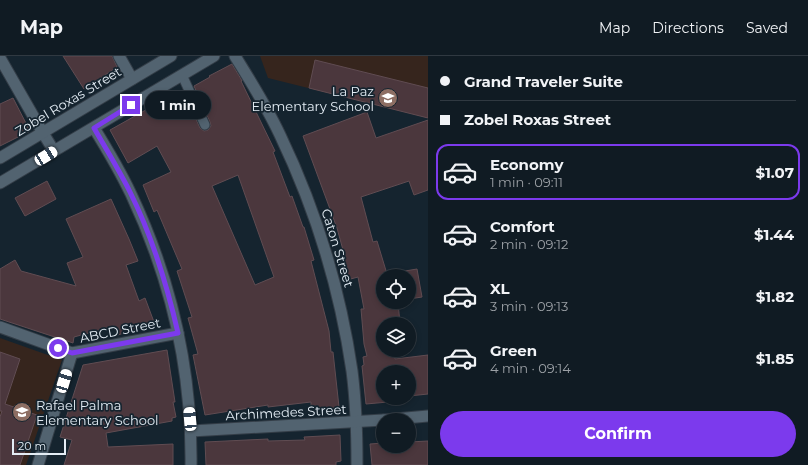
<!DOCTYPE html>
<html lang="en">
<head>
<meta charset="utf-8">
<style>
  body { margin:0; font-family:Montserrat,sans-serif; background:#19242b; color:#f1f3f6; height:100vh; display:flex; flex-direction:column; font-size:15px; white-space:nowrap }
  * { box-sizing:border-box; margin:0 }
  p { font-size:13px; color:#9ca1a6 }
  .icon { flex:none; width:22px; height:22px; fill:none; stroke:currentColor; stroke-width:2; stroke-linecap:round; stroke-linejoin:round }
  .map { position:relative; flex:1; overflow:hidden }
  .drawer { display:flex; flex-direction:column; background:#101b23; width:380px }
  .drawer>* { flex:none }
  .hud { display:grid; align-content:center; height:88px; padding:0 12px; background:#101b23 }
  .buttons { position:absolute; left:376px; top:213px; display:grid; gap:8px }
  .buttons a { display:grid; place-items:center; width:40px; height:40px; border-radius:50%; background:#101b23; box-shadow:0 2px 6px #0003,0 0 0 1px #303941; font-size:20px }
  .scale { position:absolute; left:12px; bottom:10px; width:54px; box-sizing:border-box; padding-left:4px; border:2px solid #e4edf5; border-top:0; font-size:11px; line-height:14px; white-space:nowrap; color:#e4edf5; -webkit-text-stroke:3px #15242f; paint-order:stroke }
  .end { position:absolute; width:18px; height:18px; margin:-9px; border:5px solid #7c3aed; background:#fff; box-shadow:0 0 0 2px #fff }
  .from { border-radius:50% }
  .bubble { position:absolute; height:28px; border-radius:14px; background:#101b23; box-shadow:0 2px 6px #0003,0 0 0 1px #303941; font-size:13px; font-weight:700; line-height:28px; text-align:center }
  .car { position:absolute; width:12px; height:24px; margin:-12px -6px; border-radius:5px; box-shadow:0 0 3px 1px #0007; background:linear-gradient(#fff 24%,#345 0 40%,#fff 0 76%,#345 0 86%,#fff 0) }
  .hud b { display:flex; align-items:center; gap:14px; height:38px; font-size:15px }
  .hud b+b { border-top:1px solid #303941 }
  .hud i { width:10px; height:10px; background:#f1f3f6 }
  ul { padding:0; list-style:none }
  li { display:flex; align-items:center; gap:12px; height:56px; margin:0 8px 6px; padding:0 4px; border:2px solid transparent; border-radius:12px }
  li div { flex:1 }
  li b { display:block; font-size:15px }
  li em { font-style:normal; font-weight:700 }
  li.selected { border-color:#7c3aed }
  li>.icon { width:36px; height:36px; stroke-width:1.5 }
  .button { display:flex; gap:8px; margin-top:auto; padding:8px 12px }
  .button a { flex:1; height:46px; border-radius:24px; background:#7c3aed; color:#fff; font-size:16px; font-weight:700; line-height:46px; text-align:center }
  header { display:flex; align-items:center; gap:24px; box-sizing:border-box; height:56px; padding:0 20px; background:#101b23; border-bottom:1px solid #303941 }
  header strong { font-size:19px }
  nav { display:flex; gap:22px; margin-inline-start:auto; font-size:14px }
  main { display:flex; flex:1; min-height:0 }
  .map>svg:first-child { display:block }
</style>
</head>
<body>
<header>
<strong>Map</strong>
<nav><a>Map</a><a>Directions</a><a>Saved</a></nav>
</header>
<main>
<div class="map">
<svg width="428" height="409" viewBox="0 0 428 409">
  <rect width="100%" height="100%" fill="#15242f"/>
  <g fill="#36251d">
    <path d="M260,0h168v62l-160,-40z"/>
    <path d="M0,282l62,22 -36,105h-26z"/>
  </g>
  <g fill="#4b373d" stroke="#604c52" fill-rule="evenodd">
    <path d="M63,0h49l5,11 -33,22z"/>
    <path d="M315,4l113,28v30l-119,-30z"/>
    <path d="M232,8l9,15 1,2h-1l34,70 -2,1 17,45 2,-1 11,31h1l10,33 -3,1 18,70 2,21h2l6,55 -28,3v-8l-43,5v-2l-63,10 -12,-60 5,-1 -10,-36 4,-1 -15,-46 5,-2 -25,-59 -3,2 -11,-27 28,-13 -14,-26 -29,17 -18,-33 59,-33 1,1 13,-7 17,37 4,3 4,-1 3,-4 -1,-4 -16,-36 16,-9 -1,-1zM238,119l36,102 -19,8 -43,-99z"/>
    <path d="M13,42l17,33 -30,15v-42z"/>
    <path d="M367,56l9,26 52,-18v70l-14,5 -5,-14 -48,16 12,45 4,-1 10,33 30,-5 5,28 -13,2v-23h-26v26h15l2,22h-17v26h11l1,9 33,-4v39l-19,2v-24h-26v26h15l1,3 -33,3 -4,-38 2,-1 -1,-8 4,-1 -3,-12 -3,-35h3l-6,-32 -11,3 -7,-29 3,-1 -6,-22 -34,-92z"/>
    <path d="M47,125l9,18 -31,17 -10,-18z"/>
    <path d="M111,143l18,40 9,22 -12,4 13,36 6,-3 9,24 -36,13 -4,-9 -40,11 -1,6 -73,-24v-50l15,-9 6,11 55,15 -9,-23 16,-6 -17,-38z"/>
    <path d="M167,294l8,52h-2l3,15 -4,1v3l-66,12 2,14 65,-3v21h-109l8,-25 -12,-3 23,-72z"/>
    <path d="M0,296l20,7 -15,45 32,11 -17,50h-20v-48l2,-6h-2z"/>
    <path d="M340,379l1,26 -5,1v3h-130l-1,-23 63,-3v2l37,-1 -1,-3z"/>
    <path d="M428,385v24h-56l-2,-21 13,-1v3h26v-4z"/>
  </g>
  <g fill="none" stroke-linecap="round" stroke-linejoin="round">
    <defs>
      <path id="service" d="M182,19l23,50"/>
      <g id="minor">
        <path d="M119,0l13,23"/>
        <path d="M235,0c16,26 32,51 45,79 36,75 60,154 72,236 4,31 5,63 5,94"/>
        <path d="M94,72c13,21 26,43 37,66 40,85 61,177 60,271"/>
        <path d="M43,77l11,18"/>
        <path d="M0,271l72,26 106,-20"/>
        <path d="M384,364l44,-4"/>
        <path d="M191,375l192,-11"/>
        <path d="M38,409l34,-112"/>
      </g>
      <path id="tertiary" d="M0,2l43,75"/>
      <g id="secondary">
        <path d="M0,102l171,-102"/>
        <path d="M0,127l214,-127"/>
      </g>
    </defs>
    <use href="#service" stroke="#343e48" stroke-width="11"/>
    <use href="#minor" stroke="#343e48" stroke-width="13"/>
    <use href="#tertiary" stroke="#343e48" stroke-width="13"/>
    <use href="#secondary" stroke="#343e48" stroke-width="13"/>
    <use href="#service" stroke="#526370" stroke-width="9"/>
    <use href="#minor" stroke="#526370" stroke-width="11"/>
    <use href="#tertiary" stroke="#526370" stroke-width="11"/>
    <use href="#secondary" stroke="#526370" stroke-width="11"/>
  </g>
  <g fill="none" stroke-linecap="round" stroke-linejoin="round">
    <path stroke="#7c3aed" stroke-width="5" d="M58,292l14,5 106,-20c-11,-48 -26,-97 -48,-141 -11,-22 -24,-43 -36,-64l37,-23"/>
  </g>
  <defs>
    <symbol id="school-disc" viewBox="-11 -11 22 22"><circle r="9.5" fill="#8d6e63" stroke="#15242f"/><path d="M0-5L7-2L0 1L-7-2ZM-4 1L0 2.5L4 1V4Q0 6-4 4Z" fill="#fff"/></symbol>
  </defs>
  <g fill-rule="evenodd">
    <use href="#school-disc" x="377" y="31" width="22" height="22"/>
    <use href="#school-disc" x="11" y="345" width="22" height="22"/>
  </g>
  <g text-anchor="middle" stroke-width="3.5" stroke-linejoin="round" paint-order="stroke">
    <g font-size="13" fill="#e4edf5" stroke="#15242f" text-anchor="end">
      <text x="374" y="40">La Paz<tspan x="374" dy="15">Elementary School</tspan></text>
      <text x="36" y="354" text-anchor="start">Rafael Palma<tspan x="36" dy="15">Elementary School</tspan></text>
    </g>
    <g font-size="13" fill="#e4edf5" stroke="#15242f">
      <text transform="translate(68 45) rotate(-31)" y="5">Zobel Roxas Street</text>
      <text transform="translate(338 192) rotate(73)" y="5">Caton Street</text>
      <text transform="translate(120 274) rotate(-11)" y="5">ABCD Street</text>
      <text transform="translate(286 356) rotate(-3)" y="5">Archimedes Street</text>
    </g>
  </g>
</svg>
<div class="buttons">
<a><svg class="icon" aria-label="locate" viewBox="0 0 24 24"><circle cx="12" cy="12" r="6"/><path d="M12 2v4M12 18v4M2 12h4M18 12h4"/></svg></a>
<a><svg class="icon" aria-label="layers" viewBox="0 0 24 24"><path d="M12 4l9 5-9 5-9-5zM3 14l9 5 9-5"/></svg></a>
<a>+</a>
<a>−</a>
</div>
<div class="scale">20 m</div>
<i class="end from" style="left:58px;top:292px"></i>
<i class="end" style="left:131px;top:49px"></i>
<div class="bubble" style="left:145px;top:35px;width:66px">1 min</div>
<i class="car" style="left:46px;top:100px;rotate:59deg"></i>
<i class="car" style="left:64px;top:325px;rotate:17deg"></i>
<i class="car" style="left:190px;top:363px;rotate:355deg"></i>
</div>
<section class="drawer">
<div class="hud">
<b><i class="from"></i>Grand Traveler Suite</b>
<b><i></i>Zobel Roxas Street</b>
</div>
<ul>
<li class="selected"><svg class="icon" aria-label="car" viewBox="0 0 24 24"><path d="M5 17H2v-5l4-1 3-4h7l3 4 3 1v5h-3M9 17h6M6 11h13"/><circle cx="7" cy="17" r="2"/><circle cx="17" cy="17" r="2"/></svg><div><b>Economy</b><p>1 min · 09:11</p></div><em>$1.07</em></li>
<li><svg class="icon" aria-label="car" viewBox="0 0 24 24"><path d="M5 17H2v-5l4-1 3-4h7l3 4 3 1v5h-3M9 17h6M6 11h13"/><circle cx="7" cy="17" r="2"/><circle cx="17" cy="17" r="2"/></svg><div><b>Comfort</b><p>2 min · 09:12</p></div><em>$1.44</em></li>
<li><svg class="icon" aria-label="car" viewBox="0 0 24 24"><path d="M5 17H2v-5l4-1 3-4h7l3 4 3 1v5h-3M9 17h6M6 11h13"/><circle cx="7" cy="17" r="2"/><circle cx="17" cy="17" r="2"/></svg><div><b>XL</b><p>3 min · 09:13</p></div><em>$1.82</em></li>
<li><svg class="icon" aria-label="car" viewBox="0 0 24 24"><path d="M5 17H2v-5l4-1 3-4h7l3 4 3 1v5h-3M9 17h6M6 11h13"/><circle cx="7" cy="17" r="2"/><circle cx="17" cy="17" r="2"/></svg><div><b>Green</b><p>4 min · 09:14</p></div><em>$1.85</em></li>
</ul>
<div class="button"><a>Confirm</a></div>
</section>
</main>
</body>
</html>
